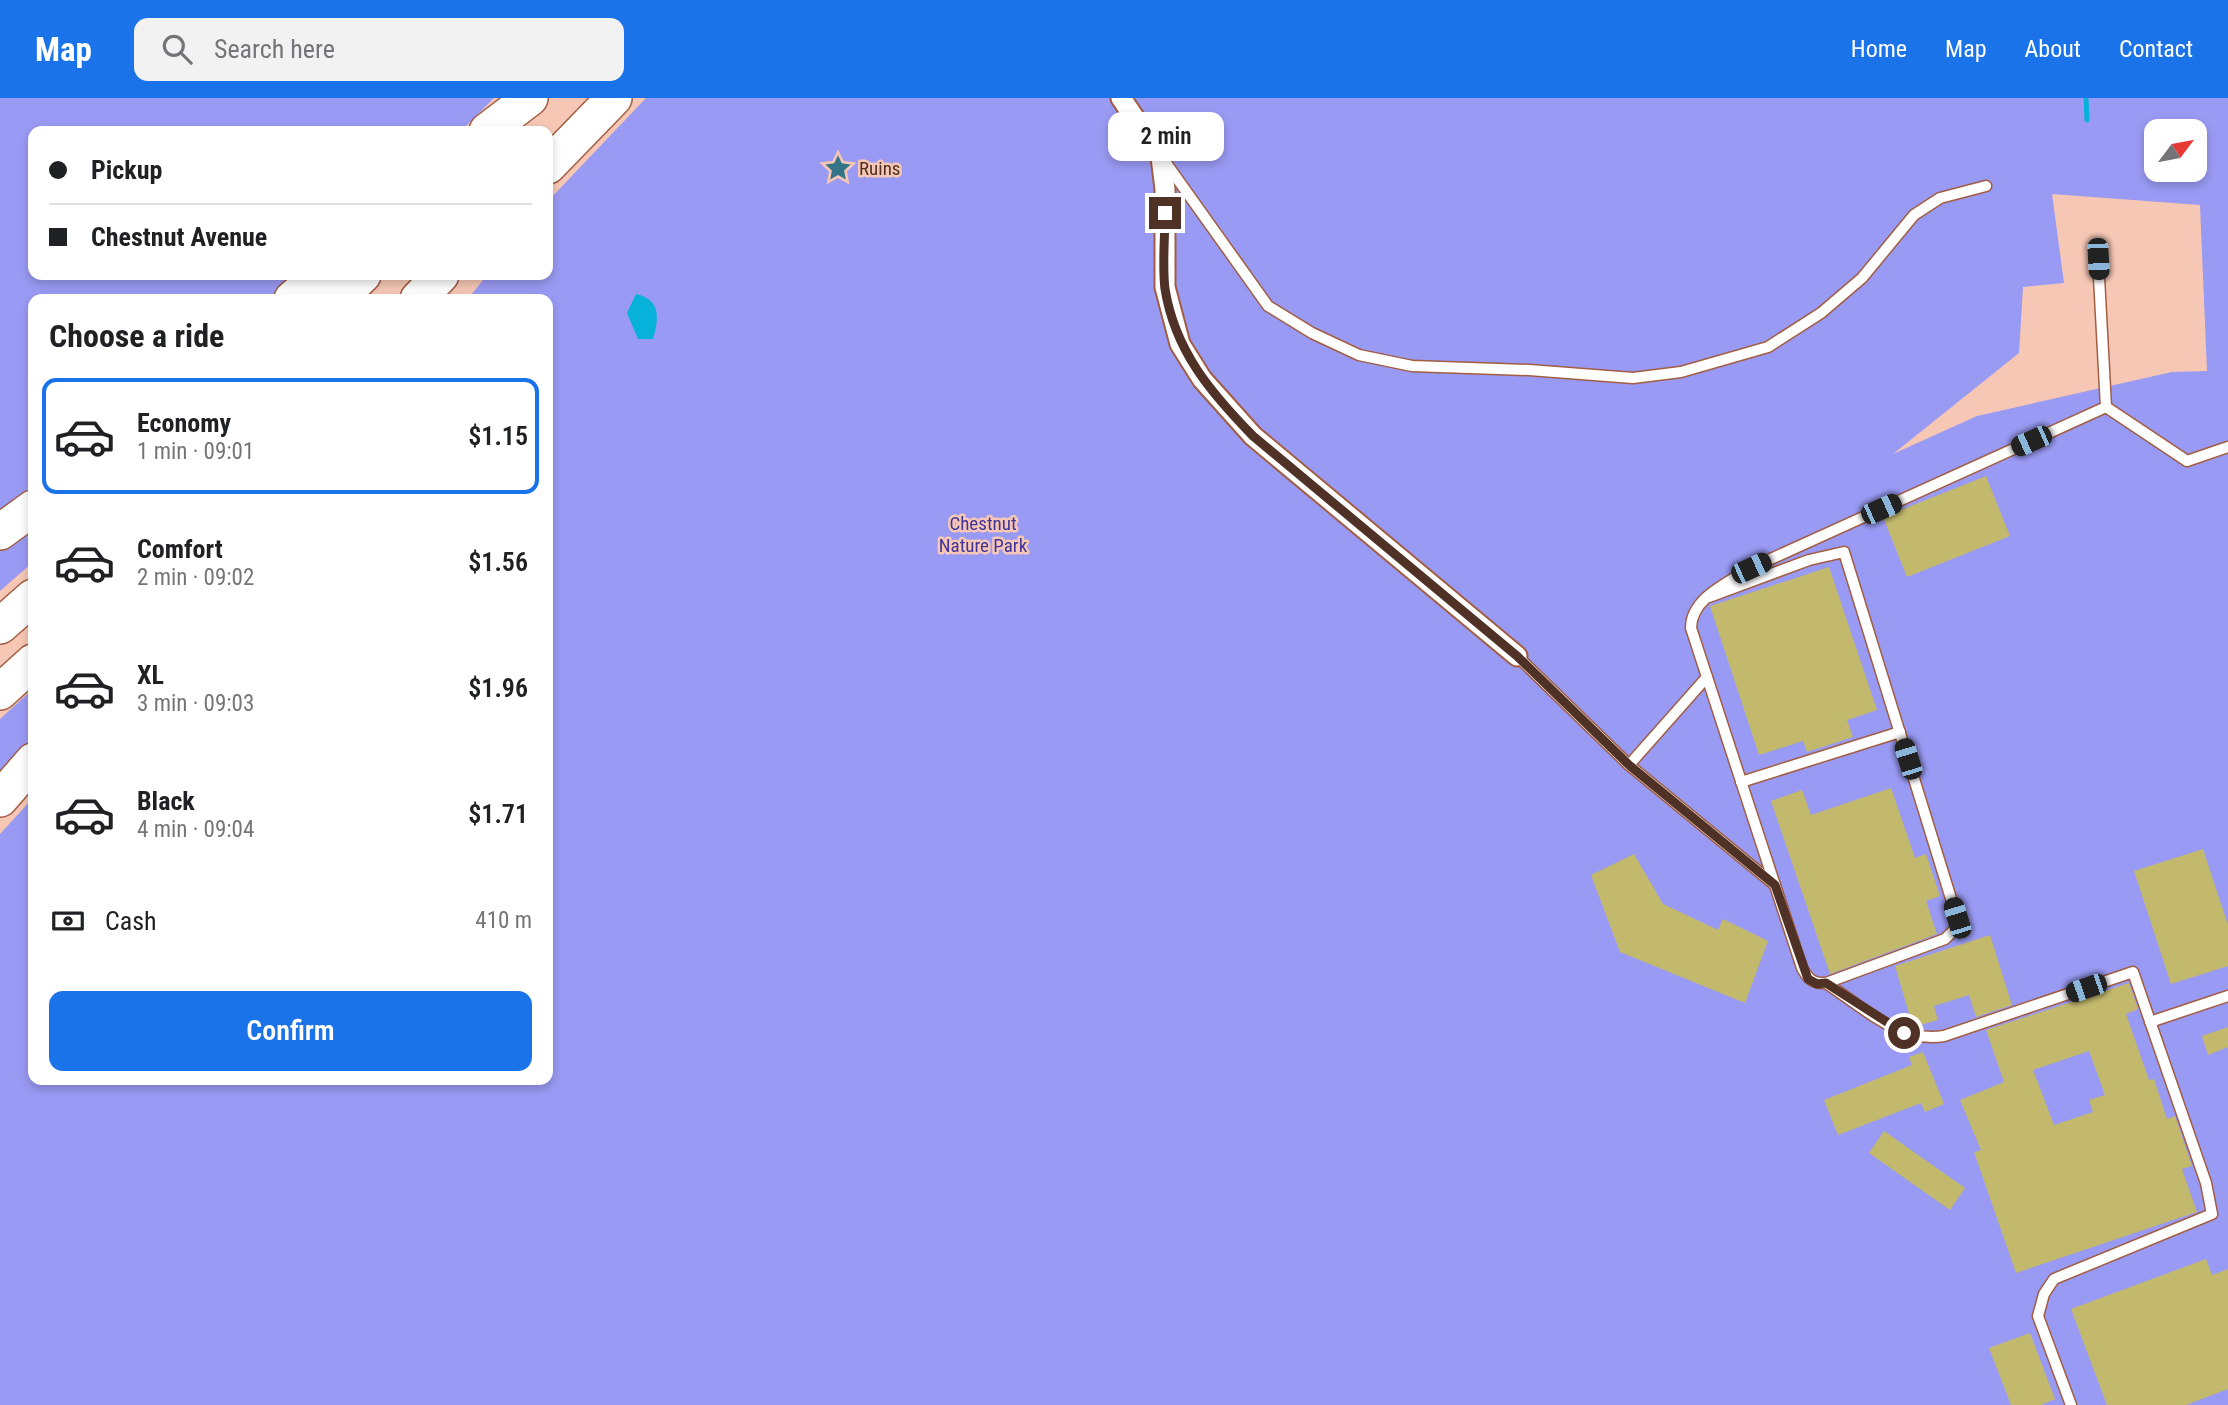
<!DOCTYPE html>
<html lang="en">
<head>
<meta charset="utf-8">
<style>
  body { margin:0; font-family:"Roboto Condensed",sans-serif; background:#f2f2f2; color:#202124; height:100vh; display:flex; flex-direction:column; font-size:26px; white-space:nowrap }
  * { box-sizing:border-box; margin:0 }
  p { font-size:23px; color:#757577 }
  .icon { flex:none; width:38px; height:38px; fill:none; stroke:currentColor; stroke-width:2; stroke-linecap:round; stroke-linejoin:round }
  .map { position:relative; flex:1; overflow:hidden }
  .side { position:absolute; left:28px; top:196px; width:525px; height:791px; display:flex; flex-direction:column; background:#fff; border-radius:14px; box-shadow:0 4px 10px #0003 }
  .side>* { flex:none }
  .hud { position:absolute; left:28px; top:28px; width:525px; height:154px; border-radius:14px; box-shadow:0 4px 10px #0003; display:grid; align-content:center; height:154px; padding:0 21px; background:#fff }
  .needle { width:46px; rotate:58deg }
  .fabs { position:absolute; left:2144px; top:21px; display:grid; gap:14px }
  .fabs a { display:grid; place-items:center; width:63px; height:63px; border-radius:14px; background:#fff; box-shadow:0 4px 10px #0003; font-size:35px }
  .end { position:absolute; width:32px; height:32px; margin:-16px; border:9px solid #503125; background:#fff; box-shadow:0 0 0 4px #fff }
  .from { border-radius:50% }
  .bubble { position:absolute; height:49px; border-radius:14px; background:#fff; box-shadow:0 4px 10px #0003; font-size:23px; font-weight:600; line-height:49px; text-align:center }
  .car { position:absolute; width:21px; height:42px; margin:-21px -10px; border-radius:9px; box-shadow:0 0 5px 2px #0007; background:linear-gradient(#222 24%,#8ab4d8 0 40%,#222 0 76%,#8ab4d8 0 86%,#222 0) }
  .hud b { display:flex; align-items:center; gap:24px; height:66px; font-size:26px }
  .hud b+b { border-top:2px solid #e0e0e0 }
  .hud i { width:18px; height:18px; background:#202124 }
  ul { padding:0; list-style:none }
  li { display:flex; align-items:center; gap:21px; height:116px; margin:0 14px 10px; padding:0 7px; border:4px solid transparent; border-radius:14px }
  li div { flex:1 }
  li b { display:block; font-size:26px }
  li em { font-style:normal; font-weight:600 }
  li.selected { border-color:#1a73e8 }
  li>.icon { width:63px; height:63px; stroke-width:1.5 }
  h2 { padding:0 21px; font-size:32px; line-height:84px }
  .pay { display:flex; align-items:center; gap:18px; height:77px; padding:0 21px; font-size:26px }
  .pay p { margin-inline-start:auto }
  .primary-button { display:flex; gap:14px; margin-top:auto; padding:14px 21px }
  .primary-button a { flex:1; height:80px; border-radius:14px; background:#1a73e8; color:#fff; font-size:28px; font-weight:600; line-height:80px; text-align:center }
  header { display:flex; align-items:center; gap:42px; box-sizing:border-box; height:98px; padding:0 35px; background:#1a73e8; color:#fff }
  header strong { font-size:33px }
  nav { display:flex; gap:38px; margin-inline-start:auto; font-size:24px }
  .search { width:490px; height:63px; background:#f2f2f2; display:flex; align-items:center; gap:18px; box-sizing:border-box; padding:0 24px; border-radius:14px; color:#757577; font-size:26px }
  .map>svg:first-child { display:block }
</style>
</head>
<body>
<header>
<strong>Map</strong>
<div class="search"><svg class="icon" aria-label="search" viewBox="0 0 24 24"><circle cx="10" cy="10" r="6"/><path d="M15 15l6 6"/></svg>Search here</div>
<nav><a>Home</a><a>Map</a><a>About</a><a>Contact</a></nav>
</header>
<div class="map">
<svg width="2228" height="1307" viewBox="0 0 2228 1307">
  <rect width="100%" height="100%" fill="#f6c7b5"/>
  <g fill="#999af3" fill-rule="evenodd">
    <path d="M0,0h494l-33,33h-428v144h269l-29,24h-240v186l-33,25z"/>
    <path d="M646,0h1582v1307h-2228v-571l33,-36v282h515v-781h-80l19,-24h61v-74zM2156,33h38v39h-38zM2052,96l148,11 7,166 -35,1 -195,44 -84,38 126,-101 4,-66 41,-4z"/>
    <path d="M33,424v40l-33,29v-45z"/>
    <path d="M33,591v49l-33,37v-56z"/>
  </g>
  <path fill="#06b1da" d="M636,196c25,6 23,24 17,45h-15l-11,-26z"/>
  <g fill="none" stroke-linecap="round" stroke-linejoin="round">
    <path stroke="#06b1da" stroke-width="5" d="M2086,0l1,22"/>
  </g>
  <g fill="#c3b96d" fill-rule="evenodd">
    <path d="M1986,378l24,60 -103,41 -24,-60z"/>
    <path d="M1829,469l48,143 -30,10 6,17 -46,15 -4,-11 -44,14 -49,-149z"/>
    <path d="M1891,690l24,70 11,-4 14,42 -14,5 11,33 -107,40 -59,-173 31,-11 9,25z"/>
    <path d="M2203,751l25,76v41l-57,18 -37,-113z"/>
    <path d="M1634,756l29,50 55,26 5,-11 45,22 -23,62 -125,-51 -29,-77z"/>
    <path d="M1990,837l22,70 -36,12 -7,-22 -35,11 4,14 -25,7 -18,-61z"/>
    <path d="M2129,885l9,26 -12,5 23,66 5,-1 13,40 8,-3 17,50 -10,3 15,43 -181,61 -42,-121 7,-2 -21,-50 44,-18 -18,-52zM2089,953l16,44 -16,5 4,12 -39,13 -21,-55z"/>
    <path d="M2228,929v20l-20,8 -6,-19z"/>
    <path d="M1923,954l21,52 -19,8 -4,-9 -83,32 -14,-35 88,-35 -3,-8z"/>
    <path d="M1884,1033l81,57 -15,22 -81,-57z"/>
    <path d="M2206,1161l6,16 16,-6v120l-42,16h-79l-36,-96z"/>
    <path d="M2030,1235l25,66 -14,6h-30l-22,-57z"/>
  </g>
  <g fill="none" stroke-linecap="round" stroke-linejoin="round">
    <defs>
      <g id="service">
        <path d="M1166,65l102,143 44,27 47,22 53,11 117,4 104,8 48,-6 87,-25 53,-34 41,-35 52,-63 26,-17 46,-12"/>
        <path d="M2098,161l8,148"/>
        <path d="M2106,309l81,54 41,-14"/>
        <path d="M1709,499l100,-37 35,-8 113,366v9l-12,12 -119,44c-13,1 -18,-4 -24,-15l-111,-340c0,-30 37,-45 60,-60l355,-161"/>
        <path d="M1517,558l112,109 146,120"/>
        <path d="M1629,667l78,-88"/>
        <path d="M1741,684l159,-50"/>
        <path d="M1826,885c35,23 74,61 118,53l189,-64 73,211 6,31 -158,65 -10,15 -6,22 33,89"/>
        <path d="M2150,924l78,-26"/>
      </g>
      <path id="minor" d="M1121,0l40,59 4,32v98l15,57 22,35 51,57 264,220"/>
      <g id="motorway">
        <path d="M487,33l43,-33"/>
        <path d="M548,68l66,-68"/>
        <path d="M292,201l28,-24"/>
        <path d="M338,201l25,-24"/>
        <path d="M418,201l23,-24"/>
        <path d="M0,434l33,-24"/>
        <path d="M0,528l33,-29"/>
        <path d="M0,594l33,-30"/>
        <path d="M0,701l33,-38"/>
      </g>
    </defs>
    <use href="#service" stroke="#a25d42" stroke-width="13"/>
    <use href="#minor" stroke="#a25d42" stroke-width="23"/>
    <use href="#motorway" stroke="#a25d42" stroke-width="38"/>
    <use href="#service" stroke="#fff" stroke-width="10"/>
    <use href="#minor" stroke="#fff" stroke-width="19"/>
    <use href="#motorway" stroke="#fff" stroke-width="35"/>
  </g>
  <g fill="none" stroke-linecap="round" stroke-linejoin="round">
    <path stroke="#503125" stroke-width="9" d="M1165,115c0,25 -3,52 0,76 10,62 46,104 88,147l264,220 112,109 146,120 33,94 9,5 9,-1 78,50"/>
  </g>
  <defs>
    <symbol id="sight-bare" viewBox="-9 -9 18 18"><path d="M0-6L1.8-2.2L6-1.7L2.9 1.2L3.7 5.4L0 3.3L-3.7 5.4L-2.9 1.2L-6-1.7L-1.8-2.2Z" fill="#347488" stroke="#f6c7b5" stroke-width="2.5" paint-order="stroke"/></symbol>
  </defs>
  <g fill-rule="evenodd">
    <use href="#sight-bare" x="819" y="51" width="38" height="38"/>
  </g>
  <g text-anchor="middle" stroke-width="5" stroke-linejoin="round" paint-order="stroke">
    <g font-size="19" fill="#503125" stroke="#f6c7b5" text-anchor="start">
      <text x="859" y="77">Ruins</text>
    </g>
    <g font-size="19" fill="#41349a" stroke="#f6c7b5">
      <text x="983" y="432">Chestnut<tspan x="983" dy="22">Nature Park</tspan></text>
    </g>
  </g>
</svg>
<div class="fabs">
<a><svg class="needle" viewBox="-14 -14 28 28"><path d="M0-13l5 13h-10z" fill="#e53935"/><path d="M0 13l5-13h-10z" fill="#757577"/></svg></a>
</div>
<i class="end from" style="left:1904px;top:935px"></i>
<i class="end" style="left:1165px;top:115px"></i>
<div class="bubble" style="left:1108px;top:14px;width:116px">2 min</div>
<i class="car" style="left:2098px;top:161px;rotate:177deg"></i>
<i class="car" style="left:2031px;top:343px;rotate:246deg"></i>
<i class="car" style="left:1881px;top:411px;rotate:66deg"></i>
<i class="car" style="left:1751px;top:470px;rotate:65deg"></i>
<i class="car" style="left:1908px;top:661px;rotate:343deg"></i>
<i class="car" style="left:1957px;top:820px;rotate:343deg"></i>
<i class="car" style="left:2086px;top:890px;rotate:251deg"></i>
<div class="hud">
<b><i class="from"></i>Pickup</b>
<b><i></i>Chestnut Avenue</b>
</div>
<section class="side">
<h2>Choose a ride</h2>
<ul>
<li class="selected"><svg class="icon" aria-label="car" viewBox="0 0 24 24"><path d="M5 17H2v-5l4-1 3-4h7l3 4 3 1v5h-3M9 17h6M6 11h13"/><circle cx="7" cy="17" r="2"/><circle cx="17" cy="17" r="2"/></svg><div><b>Economy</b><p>1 min · 09:01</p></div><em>$1.15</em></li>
<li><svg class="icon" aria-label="car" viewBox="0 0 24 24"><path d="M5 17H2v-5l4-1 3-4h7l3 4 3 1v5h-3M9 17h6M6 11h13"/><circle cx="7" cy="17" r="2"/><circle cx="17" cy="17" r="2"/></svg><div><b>Comfort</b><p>2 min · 09:02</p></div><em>$1.56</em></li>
<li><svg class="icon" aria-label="car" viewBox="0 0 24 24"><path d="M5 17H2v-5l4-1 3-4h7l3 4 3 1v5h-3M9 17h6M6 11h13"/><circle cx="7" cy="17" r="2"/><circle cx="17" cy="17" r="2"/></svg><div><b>XL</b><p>3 min · 09:03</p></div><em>$1.96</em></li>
<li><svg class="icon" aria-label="car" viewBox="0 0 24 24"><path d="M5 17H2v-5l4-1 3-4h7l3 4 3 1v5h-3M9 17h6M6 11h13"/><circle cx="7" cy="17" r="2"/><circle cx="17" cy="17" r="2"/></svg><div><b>Black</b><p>4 min · 09:04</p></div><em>$1.71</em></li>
</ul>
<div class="pay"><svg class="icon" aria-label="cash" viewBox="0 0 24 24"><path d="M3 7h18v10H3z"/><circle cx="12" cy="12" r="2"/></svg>Cash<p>410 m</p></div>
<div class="primary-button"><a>Confirm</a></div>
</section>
</div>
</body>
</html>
